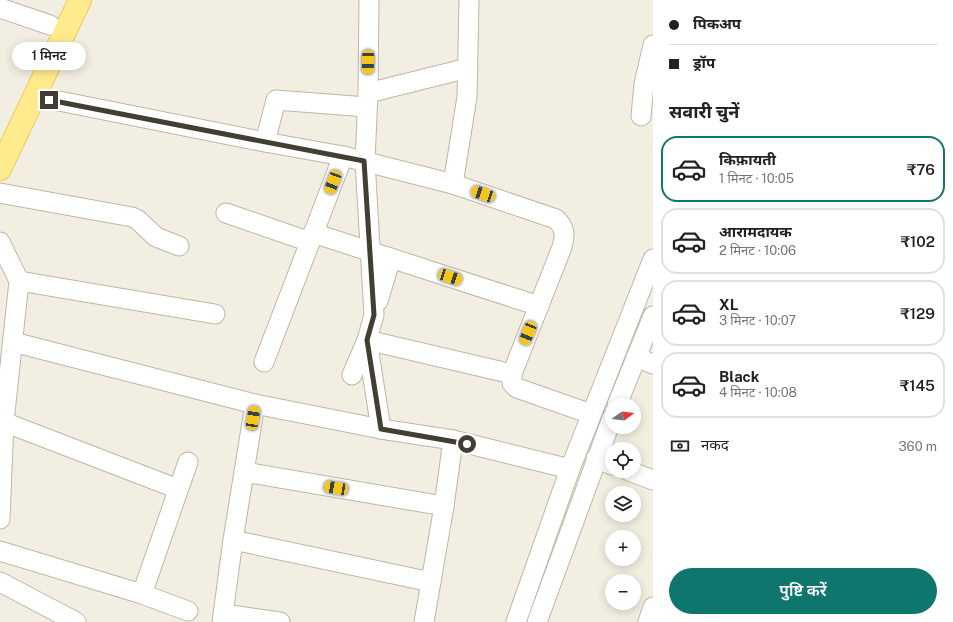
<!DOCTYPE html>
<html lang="hi">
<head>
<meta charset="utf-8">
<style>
  body { margin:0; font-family:"Public Sans","Noto Sans Devanagari",sans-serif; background:#f2f2f2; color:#222; height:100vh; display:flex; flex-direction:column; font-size:15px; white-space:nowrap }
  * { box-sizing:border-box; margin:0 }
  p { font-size:13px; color:#767676 }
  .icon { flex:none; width:22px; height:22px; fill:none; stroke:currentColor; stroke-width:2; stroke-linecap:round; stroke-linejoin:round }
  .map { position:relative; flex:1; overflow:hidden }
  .panel { display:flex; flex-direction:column; background:#fff; width:300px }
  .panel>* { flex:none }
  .guide { display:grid; align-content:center; height:88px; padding:0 16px; background:#fff }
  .needle { width:26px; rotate:75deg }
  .fabs { position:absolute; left:605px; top:398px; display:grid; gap:8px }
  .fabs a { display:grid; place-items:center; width:36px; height:36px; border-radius:50%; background:#fff; box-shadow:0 2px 10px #0003; font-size:20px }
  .end { position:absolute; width:18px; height:18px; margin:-9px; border:5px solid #433e32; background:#fff; box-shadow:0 0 0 2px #fff }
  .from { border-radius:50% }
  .bubble { position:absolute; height:28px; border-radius:14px; background:#fff; box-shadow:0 2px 10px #0003; font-size:13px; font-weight:600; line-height:28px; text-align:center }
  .car { position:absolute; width:12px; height:24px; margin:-12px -6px; border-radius:5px; box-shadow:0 0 3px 1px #0007; background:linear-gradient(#f5c518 24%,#345 0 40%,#f5c518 0 76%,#345 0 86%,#f5c518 0) }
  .guide b { display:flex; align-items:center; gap:14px; height:38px; font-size:15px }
  .guide b+b { border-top:1px solid #e0e0e0 }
  .guide i { width:10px; height:10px; background:#222 }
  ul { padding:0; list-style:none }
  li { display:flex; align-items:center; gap:12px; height:66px; margin:0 8px 6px; padding:0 8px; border:2px solid #e0e0e0; border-radius:16px }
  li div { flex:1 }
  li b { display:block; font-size:15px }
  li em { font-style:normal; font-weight:600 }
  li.on { border-color:#0f766e }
  li>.icon { width:36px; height:36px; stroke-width:1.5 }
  h2 { padding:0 16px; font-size:18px; line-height:48px }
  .pay { display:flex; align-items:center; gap:10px; height:44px; padding:0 16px; font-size:15px }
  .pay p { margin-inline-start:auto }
  .primary-button { display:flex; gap:8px; margin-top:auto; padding:8px 16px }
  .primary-button a { flex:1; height:46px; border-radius:24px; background:#0f766e; color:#fff; font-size:16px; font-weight:600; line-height:46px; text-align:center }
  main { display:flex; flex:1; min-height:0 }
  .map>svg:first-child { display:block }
</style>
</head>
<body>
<main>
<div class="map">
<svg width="653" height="622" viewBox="0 0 653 622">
  <rect width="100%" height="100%" fill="#f2efe2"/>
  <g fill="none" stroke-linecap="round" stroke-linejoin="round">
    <defs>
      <g id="minor">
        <path d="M369,0l-1,93 -3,68 9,154 -7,25 14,89"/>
        <path d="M0,8l50,17"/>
        <path d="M368,93l100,-25"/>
        <path d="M34,96l231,46 11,-42 91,7"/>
        <path d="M641,116l3,-32 9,-39"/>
        <path d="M265,142l78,14 110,28 103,35c10,10 9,16 6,28l-50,127v9l5,5 74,26"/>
        <path d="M453,184l14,-87 2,-97"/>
        <path d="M0,193l132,24 6,3 18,17 23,9"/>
        <path d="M226,213l84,29"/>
        <path d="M313,233l226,73"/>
        <path d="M0,242l19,39 -15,141 -4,97"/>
        <path d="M19,281l196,33"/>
        <path d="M378,301l13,-43"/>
        <path d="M13,342l242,62 126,25 72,11 117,29"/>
        <path d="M636,357l17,7"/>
        <path d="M264,362l79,-206"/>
        <path d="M352,375l15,-35 145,34"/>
        <path d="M617,405l36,-89"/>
        <path d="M4,422l174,67"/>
        <path d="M596,458l16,7"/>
        <path d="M629,471l24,9"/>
        <path d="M244,472l200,34"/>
        <path d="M233,540l198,42"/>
        <path d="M0,551l142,43 46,17"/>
        <path d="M0,582l76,40"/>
        <path d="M142,594l46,-132"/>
        <path d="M224,614l56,8"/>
        <path d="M222,622l11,-82 22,-136"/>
        <path d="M424,622l20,-116 9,-66"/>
        <path d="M516,622l54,-153 83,-210"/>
        <path d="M537,622l75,-204"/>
        <path d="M648,622l5,-15"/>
      </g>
      <path id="major" d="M0,169l80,-169"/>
    </defs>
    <use href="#minor" stroke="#bdb7a4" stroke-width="21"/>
    <use href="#major" stroke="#e9cd59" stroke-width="24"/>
    <use href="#minor" stroke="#fff" stroke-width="19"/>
    <use href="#major" stroke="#ffeb8d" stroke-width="22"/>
  </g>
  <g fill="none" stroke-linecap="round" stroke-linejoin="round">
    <path stroke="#433e32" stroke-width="5" d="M49,100l315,61 10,154 -7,25 14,89 86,15"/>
  </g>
</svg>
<div class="fabs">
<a><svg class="needle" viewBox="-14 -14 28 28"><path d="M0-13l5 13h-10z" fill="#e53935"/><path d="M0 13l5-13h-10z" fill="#767676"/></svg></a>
<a><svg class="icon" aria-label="locate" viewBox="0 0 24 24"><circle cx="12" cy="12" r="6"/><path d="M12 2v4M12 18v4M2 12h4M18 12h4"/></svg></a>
<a><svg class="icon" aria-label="layers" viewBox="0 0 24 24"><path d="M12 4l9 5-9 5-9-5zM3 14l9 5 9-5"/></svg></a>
<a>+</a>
<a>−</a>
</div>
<i class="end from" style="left:467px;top:444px"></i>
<i class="end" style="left:49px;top:100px"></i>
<div class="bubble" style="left:12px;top:42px;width:74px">1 मिनट</div>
<i class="car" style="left:368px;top:62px;rotate:181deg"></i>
<i class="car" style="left:333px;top:182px;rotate:201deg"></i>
<i class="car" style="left:483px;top:194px;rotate:289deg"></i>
<i class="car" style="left:450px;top:277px;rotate:108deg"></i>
<i class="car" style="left:528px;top:333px;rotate:202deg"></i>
<i class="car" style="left:253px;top:418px;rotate:9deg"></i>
<i class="car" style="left:336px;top:488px;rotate:280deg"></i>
</div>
<section class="panel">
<div class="guide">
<b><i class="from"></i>पिकअप</b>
<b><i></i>ड्रॉप</b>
</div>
<h2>सवारी चुनें</h2>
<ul>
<li class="on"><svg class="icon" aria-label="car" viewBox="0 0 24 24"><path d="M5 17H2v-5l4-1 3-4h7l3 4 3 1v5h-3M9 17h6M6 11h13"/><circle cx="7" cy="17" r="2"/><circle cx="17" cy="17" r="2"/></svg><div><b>किफ़ायती</b><p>1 मिनट · 10:05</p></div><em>₹76</em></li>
<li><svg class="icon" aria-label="car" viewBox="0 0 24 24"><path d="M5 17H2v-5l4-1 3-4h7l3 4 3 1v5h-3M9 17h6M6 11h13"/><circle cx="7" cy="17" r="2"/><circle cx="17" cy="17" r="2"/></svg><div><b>आरामदायक</b><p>2 मिनट · 10:06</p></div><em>₹102</em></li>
<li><svg class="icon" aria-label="car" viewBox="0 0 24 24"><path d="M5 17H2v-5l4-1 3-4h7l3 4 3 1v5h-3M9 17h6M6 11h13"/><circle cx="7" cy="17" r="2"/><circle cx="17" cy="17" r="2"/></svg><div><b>XL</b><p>3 मिनट · 10:07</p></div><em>₹129</em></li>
<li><svg class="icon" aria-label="car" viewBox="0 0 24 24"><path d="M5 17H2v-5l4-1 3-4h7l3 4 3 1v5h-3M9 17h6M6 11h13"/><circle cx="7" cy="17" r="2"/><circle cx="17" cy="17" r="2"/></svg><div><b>Black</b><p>4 मिनट · 10:08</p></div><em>₹145</em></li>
</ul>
<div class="pay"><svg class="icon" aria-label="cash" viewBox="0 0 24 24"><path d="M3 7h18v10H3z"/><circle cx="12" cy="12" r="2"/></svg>नकद<p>360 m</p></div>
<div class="primary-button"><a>पुष्टि करें</a></div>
</section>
</main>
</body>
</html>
